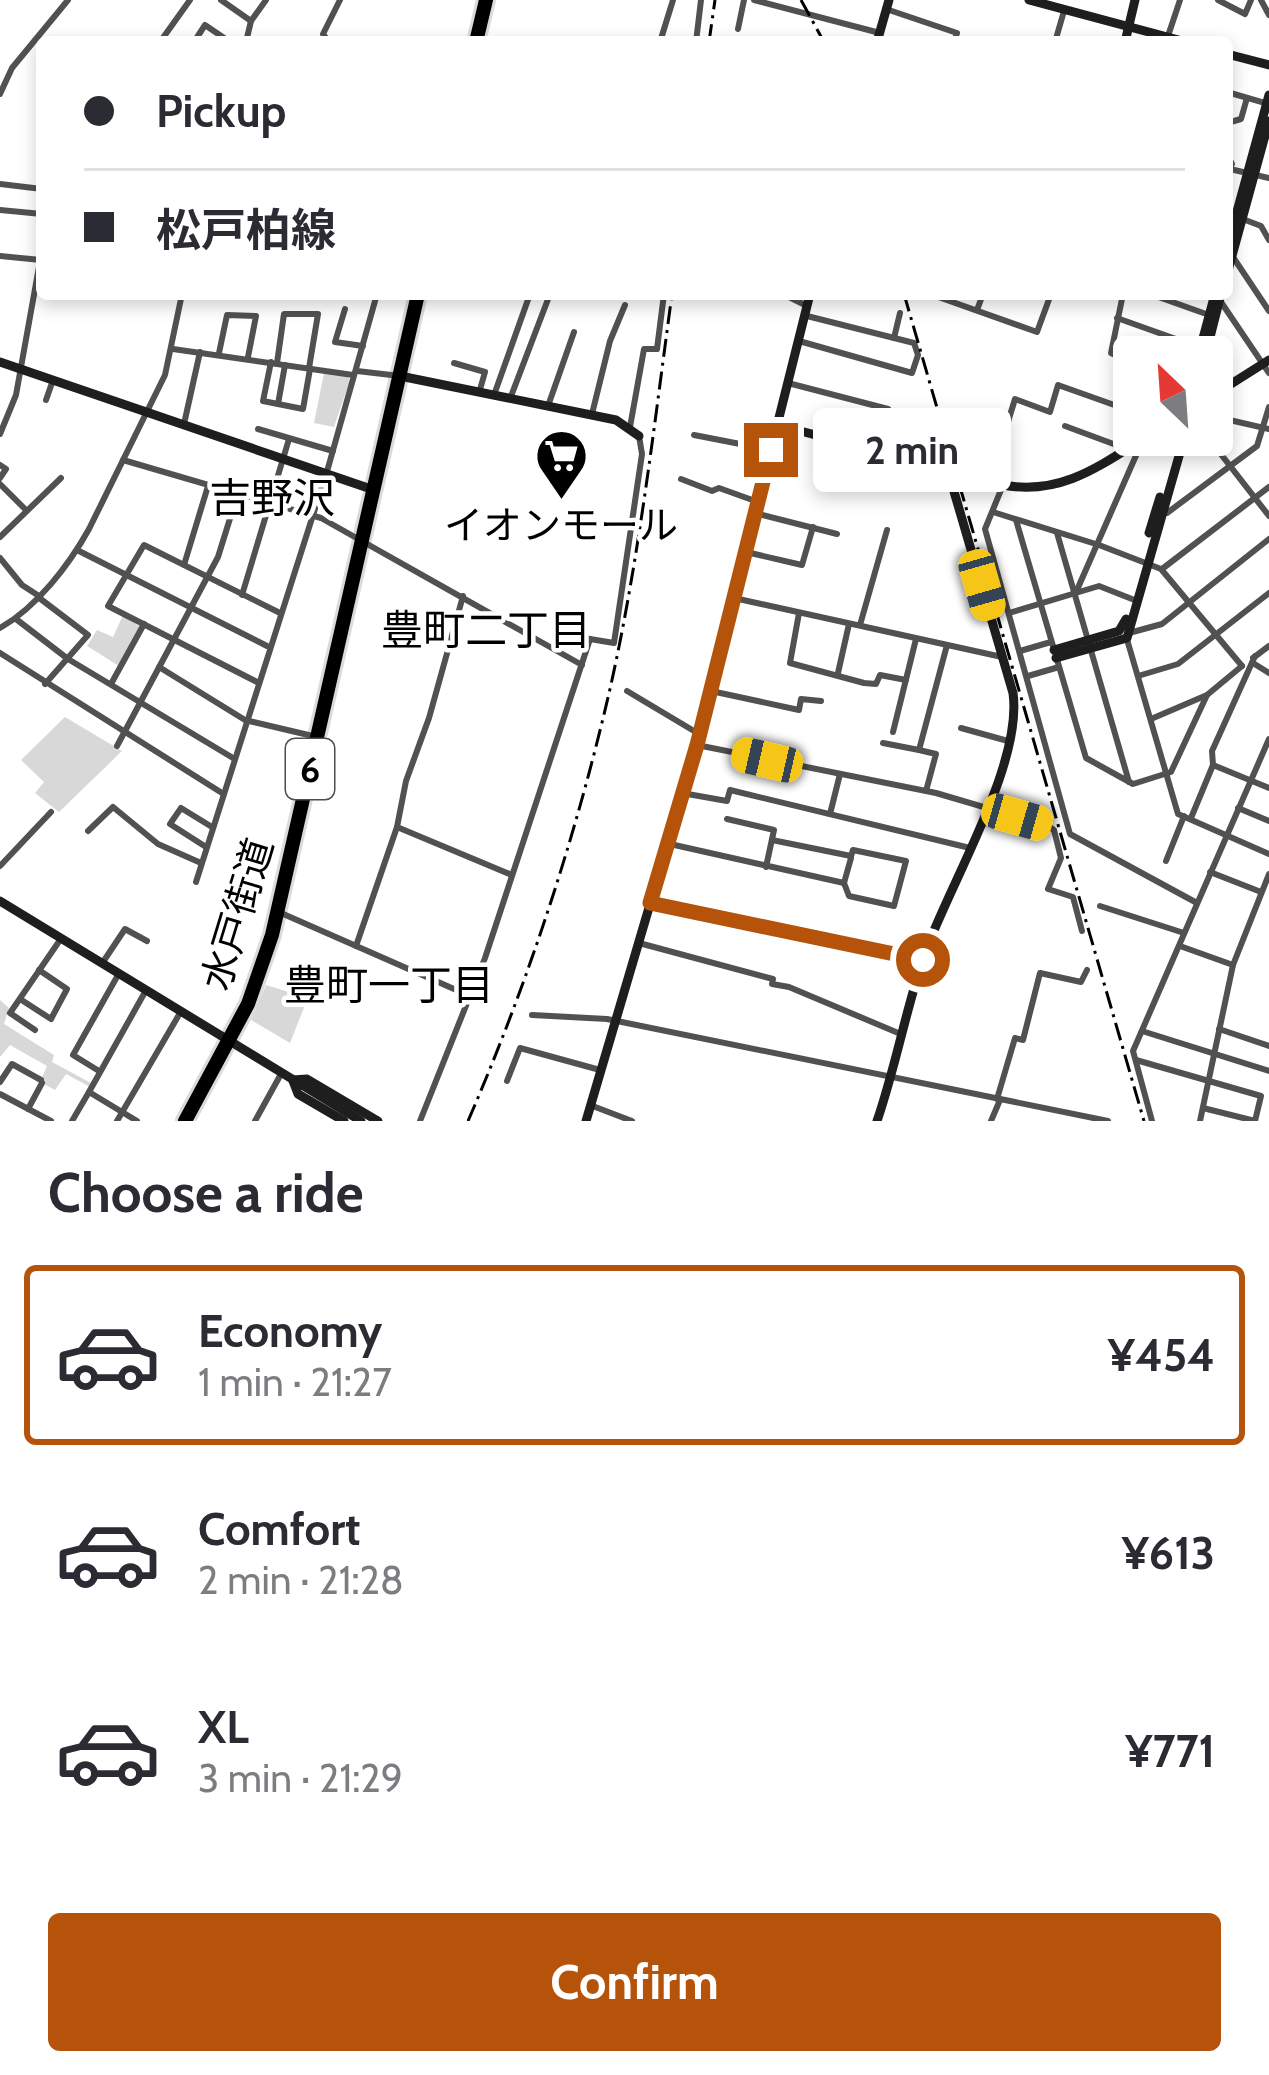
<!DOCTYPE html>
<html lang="en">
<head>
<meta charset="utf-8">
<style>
  body { margin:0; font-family:Cabin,"Noto Sans JP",sans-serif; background:#f7f7f7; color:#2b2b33; height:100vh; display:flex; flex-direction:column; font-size:45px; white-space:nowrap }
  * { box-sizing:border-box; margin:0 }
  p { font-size:39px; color:#7c7c81 }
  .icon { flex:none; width:66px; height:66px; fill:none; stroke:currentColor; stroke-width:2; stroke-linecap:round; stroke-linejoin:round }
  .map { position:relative; height:1121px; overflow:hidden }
  .panel { display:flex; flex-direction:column; background:#fff; flex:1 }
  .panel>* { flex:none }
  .top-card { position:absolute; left:36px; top:36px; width:1197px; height:264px; border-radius:12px; box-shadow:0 6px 18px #0003; display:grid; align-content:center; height:264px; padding:0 48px; background:#fff }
  .needle { width:78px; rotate:335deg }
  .buttons { position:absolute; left:1113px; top:336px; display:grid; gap:24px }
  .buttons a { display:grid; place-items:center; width:120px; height:120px; border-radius:12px; background:#fff; box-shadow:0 6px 18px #0003; font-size:60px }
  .end { position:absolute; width:54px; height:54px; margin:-27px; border:15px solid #b45309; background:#fff; box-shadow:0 0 0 6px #fff }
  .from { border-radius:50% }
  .bubble { position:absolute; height:84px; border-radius:12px; background:#fff; box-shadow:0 6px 18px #0003; font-size:39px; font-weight:700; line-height:84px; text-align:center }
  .car { position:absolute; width:36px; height:72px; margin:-36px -18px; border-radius:15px; box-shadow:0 0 9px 3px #0007; background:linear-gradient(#f5c518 24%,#345 0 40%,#f5c518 0 76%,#345 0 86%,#f5c518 0) }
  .top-card b { display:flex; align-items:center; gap:42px; height:114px; font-size:45px }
  .top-card b+b { border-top:3px solid #e1e1e2 }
  .top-card i { width:30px; height:30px; background:#2b2b33 }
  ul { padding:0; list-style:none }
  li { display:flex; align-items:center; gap:36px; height:180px; margin:0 24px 18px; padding:0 24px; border:6px solid transparent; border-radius:12px }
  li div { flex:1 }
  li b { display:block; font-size:45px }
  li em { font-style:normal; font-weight:700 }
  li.on { border-color:#b45309 }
  li>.icon { width:108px; height:108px; stroke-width:1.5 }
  h2 { padding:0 48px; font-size:54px; line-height:144px }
  .primary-button { display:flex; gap:24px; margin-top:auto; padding:24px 48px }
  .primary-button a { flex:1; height:138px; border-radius:12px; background:#b45309; color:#fff; font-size:48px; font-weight:700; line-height:138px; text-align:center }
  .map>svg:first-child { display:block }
</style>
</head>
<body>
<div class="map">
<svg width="1269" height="1121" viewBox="0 0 1269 1121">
  <rect width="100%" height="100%" fill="#fff"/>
  <g fill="#d8d8d8">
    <path d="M324,373l23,3 3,4 -16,47 -20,-4z"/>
    <path d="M979,414l26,7 -13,39 -5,-2 3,-7z"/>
    <path d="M123,615l17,12 -21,39 -32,-20 10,-16 16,7z"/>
    <path d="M65,717l57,34 -63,61 -24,-19 9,-11 -23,-22z"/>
    <path d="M266,985l29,9 10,11 -15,38 -39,-23z"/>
    <path d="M0,1000l9,8 -5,16 50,31 -2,7 39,21 -1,4 -24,-13 -11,16 -15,-8 7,-16 -37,-21 -10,12z"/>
  </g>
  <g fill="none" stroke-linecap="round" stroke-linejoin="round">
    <defs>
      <g id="highway">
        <path d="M476,42l10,-42"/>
        <path d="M185,1121l63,-117 24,-69 146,-641"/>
      </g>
    </defs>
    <use href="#highway" stroke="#dbdbdb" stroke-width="20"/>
    <g stroke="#515151" stroke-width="6">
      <path d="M221,0l30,21"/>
      <path d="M754,0l126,33"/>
      <path d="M1218,0l27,14 6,-14"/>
      <path d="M1261,0l8,15"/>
      <path d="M886,9l71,24 -3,9"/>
      <path d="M738,29l6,-29"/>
      <path d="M160,42l30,-42"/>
      <path d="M194,42l11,-17 25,17"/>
      <path d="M246,42l5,-21 15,-21"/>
      <path d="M329,42l-6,-8 17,-34"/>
      <path d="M660,42l13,-42"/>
      <path d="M696,42l5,-42"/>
      <path d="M1055,42l9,-31"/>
      <path d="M1166,42l14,-42"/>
      <path d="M1227,92l42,12"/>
      <path d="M0,94l12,-26 56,-68"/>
      <path d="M1227,123l14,-4 6,-21"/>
      <path d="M1227,154l5,10 -5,7"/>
      <path d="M1230,169l39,9"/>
      <path d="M0,184l42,5"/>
      <path d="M0,210l42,4"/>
      <path d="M1227,213l34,13 8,14"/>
      <path d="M1231,254l38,57"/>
      <path d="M0,256l41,4"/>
      <path d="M387,294l26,3"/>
      <path d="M783,294l24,12"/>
      <path d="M930,294l107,38 14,-38"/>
      <path d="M1123,294l-12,59 23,11"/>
      <path d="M1150,294l59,21"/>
      <path d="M1221,302l48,71"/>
      <path d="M345,309l-10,33 28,4"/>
      <path d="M977,310l6,-16"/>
      <path d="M1117,318l87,31"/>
      <path d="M894,338l6,-25"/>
      <path d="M799,341l113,32 6,-18 -4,-12 -107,-27"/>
      <path d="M173,349l180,26"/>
      <path d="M219,353l8,-38 29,1 -8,41"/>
      <path d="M271,362l-8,39 40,8 7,-40"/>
      <path d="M277,363l7,-49h34l-9,54"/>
      <path d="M454,363l31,9 -6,21"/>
      <path d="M357,371l43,5"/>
      <path d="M788,383l100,26 -12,41"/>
      <path d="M494,395l36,-101"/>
      <path d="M510,399l40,-105"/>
      <path d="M46,400l7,-20"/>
      <path d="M278,404l7,-39"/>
      <path d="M548,406l26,-74"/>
      <path d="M592,414l18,-73 15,-36"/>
      <path d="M1212,416l57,13"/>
      <path d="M184,424l16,-72"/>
      <path d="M1065,426l62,23"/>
      <path d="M630,427l14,-78h13l7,-55"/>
      <path d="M258,429l75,22"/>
      <path d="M0,434l16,-39 26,-145"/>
      <path d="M694,435l77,15"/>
      <path d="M1206,435l63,81"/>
      <path d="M123,460l198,58 261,147"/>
      <path d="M0,465l6,4 -6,9"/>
      <path d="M681,479l31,12 7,-3 39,14"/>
      <path d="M990,480l25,-81 35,13 8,-27 76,27"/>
      <path d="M0,484l26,26"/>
      <path d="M1003,485l-18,44 85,305 127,69"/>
      <path d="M1162,511l5,2 90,-67 12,-39"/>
      <path d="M993,512l106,33 62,24 81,97"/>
      <path d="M755,513l82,21"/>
      <path d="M1016,520l70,238 47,26 38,-12 36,-77"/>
      <path d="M1057,533l72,249"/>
      <path d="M0,537l61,-59"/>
      <path d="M77,550l190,96"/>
      <path d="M746,552l56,13 11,-38"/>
      <path d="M0,558l22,27 17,11"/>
      <path d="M184,565l24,-79"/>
      <path d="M1162,569l107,-82"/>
      <path d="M1077,590l61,-139 -4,-7"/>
      <path d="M242,595l47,-156"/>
      <path d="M38,597l50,38 -43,49"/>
      <path d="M734,598l268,59"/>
      <path d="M799,613l-9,50 74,20 12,1 4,-9 26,5"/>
      <path d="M1009,613l90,-27 38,15"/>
      <path d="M16,619l52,40 165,99"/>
      <path d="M860,625l27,-95"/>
      <path d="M0,628c37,-21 69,-63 89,-99l76,-154 17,-81"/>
      <path d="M1129,633l33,-9 107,-85"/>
      <path d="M576,634l14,5"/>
      <path d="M1126,636l52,178 91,40"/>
      <path d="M1020,651l31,-9"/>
      <path d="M0,653l222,140"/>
      <path d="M1253,658l16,-12"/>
      <path d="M1253,663l16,10"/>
      <path d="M159,667l86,53 72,17"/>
      <path d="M838,673l11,-49"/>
      <path d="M1028,676l31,-9"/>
      <path d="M1138,676l40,-12 91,-71"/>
      <path d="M257,682l-149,-76 36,-61 136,68"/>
      <path d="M111,684l33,-60"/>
      <path d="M627,691l72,43"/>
      <path d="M711,691l88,19 2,-11 20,2"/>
      <path d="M1151,719l56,-24 35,-29"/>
      <path d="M961,728l47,13"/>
      <path d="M893,732l23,-93"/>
      <path d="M883,743l36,7 28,-105"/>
      <path d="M697,745l239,48 112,33 6,4 7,28 -13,31 25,8 9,34"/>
      <path d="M117,746l101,-189 19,-61"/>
      <path d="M919,750l17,4 -10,37"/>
      <path d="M1213,765l56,23"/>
      <path d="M682,793l45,8 3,-11 240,58"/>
      <path d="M1238,808l31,13"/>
      <path d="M830,814l10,-40"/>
      <path d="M1191,818l22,-53 -1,-14 43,-95"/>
      <path d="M727,819l47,11 -8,37"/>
      <path d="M397,827l115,48"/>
      <path d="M88,831l25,-24 45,37 43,19"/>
      <path d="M670,844l174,39 5,13 45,10 12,-45 -53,-11 -2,6 -79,-16"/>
      <path d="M206,847l-36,-23 11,-16 31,19"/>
      <path d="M1166,861l18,-45"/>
      <path d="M0,866l51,-54"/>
      <path d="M1210,872l51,20"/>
      <path d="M196,882l132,-414 49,-174"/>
      <path d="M844,883l7,-25"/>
      <path d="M650,903l273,57"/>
      <path d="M1100,906l84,27"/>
      <path d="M281,913l189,83"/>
      <path d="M639,943l134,36 -1,5 17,3 114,48"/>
      <path d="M356,946l41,-119 9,-46 23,-63 34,-122"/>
      <path d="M1180,946l53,19"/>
      <path d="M103,962l22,-33 22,12"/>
      <path d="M20,999l31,20 16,-30 -28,-19"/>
      <path d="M532,1015l75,4 501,102"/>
      <path d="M1219,1029l50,17"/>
      <path d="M35,1030l-25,-17 50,-73"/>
      <path d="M1142,1031l127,40"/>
      <path d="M1136,1060l125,36 -6,25 -52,-13"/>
      <path d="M99,1071l-26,-16 45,-80"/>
      <path d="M507,1081l13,-33 80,22"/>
      <path d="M0,1082l12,-18 29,16"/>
      <path d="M0,1094l51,27"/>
      <path d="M997,1099l18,-61 8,2 17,-67 41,9 6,-12"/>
      <path d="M590,1105l42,16"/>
      <path d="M28,1109l14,-26"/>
      <path d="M72,1121l17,-29"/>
      <path d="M117,1121l63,-108"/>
      <path d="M137,1121l-48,-29 56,-100"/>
      <path d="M255,1121l26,-47"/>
      <path d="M420,1121l65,-163 105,-319 24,4 28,-189 -3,-18"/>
      <path d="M991,1121l9,-21"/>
      <path d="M1152,1121l-19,-70 136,-312"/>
      <path d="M1200,1121l33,-156 36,-91"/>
    </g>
    <g stroke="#1e1e1e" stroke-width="9">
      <path d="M1029,0l157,42"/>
      <path d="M877,42l12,-42"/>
      <path d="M1125,42l10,-42"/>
      <path d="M1227,54l42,11"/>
      <path d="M1227,248l42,-153"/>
      <path d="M1227,274l42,-153"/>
      <path d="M1198,357l17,-63"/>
      <path d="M1205,357l16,-63"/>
      <path d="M0,362l374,128"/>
      <path d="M400,376l216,44 23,16"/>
      <path d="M1212,396l57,-36"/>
      <path d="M778,425l225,60c59,11 98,-20 146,-50"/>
      <path d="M1149,533l11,-36"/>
      <path d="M1054,650l65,-19 7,-12"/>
      <path d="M1056,658l71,-20 58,-203"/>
      <path d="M0,901l361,220"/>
      <path d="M293,1080l14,-1 71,42"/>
      <path d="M293,1081l5,13 46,27"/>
      <path d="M586,1121l111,-376 113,-451"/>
      <path d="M877,1121c19,-55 29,-113 48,-168 25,-70 98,-189 88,-260l-65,-222"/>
    </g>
    <use href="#highway" stroke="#000" stroke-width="14"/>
    <g stroke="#000" stroke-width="3" stroke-dasharray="18 6 3 6" stroke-linecap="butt">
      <path d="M801,0l23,42"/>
      <path d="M709,42l6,-42"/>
      <path d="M904,294l240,827"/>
      <path d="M468,1121c60,-138 108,-285 142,-432 29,-129 44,-263 62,-395"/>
    </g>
  </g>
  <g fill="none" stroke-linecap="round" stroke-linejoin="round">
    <path stroke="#b45309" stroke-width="15" d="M771,450l-74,295 -47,158 273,57"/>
  </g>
  <defs>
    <symbol id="supermarket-pin" viewBox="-11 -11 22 30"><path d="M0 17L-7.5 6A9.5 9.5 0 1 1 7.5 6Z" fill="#000" stroke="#fff"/><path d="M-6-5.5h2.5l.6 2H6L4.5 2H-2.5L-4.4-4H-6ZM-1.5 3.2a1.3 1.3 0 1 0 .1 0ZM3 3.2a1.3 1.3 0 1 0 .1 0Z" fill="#fff"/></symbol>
  </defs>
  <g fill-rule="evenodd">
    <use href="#supermarket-pin" x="532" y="426" width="59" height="81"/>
  </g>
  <g text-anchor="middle" stroke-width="9" stroke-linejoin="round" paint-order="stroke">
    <rect fill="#fff" stroke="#4c4c4c" stroke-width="3" x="286" y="739" width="48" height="60" rx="9"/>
    <g font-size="36" font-weight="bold" fill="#000">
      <text x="310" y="782">6</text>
    </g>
    <g font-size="39" fill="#000" stroke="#fff">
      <text x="561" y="539">イオンモール</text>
    </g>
    <g font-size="39" fill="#000" stroke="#fff">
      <text transform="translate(237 914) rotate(-73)" y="14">水戸街道</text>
    </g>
    <g font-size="42" fill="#000" stroke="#fff">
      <text x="272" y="513">吉野沢</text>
      <text x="486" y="645">豊町二丁目</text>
      <text x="389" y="1000">豊町一丁目</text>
    </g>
  </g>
</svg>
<div class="buttons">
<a><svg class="needle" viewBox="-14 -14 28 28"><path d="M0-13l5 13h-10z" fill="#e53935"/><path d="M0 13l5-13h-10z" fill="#7c7c81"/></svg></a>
</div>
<i class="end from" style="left:923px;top:960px"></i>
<i class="end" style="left:771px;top:450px"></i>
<div class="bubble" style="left:813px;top:408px;width:198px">2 min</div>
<i class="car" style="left:982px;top:585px;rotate:164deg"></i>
<i class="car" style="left:767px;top:760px;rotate:283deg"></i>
<i class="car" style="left:1017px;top:817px;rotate:106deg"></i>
<div class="top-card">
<b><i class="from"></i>Pickup</b>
<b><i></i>松戸柏線</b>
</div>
</div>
<section class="panel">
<h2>Choose a ride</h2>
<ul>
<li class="on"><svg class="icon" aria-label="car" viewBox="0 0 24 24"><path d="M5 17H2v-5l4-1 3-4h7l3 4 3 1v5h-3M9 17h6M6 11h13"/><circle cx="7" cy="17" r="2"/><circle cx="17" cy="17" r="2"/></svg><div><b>Economy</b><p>1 min · 21:27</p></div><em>¥454</em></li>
<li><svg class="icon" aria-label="car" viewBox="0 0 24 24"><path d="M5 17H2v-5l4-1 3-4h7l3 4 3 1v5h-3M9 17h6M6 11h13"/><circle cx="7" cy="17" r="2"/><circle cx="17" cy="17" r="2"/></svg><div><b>Comfort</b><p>2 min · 21:28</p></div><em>¥613</em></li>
<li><svg class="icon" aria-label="car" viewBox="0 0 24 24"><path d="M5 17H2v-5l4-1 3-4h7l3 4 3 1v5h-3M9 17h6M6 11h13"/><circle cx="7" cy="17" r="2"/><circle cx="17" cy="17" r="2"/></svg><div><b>XL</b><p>3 min · 21:29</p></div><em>¥771</em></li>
</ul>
<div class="primary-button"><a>Confirm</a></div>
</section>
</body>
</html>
